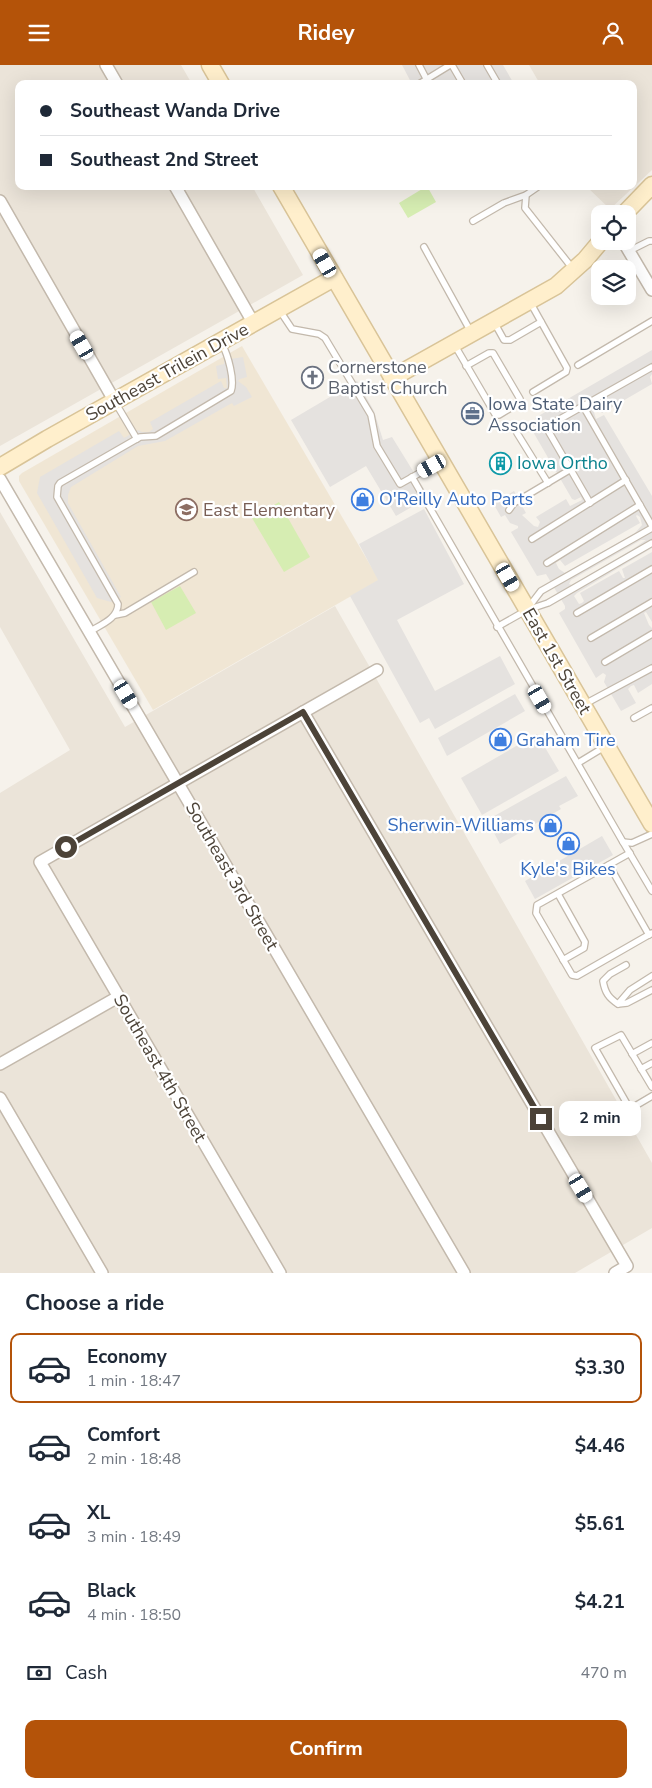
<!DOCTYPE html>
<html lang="en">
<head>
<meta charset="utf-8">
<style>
  body { margin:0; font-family:"Nunito Sans",sans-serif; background:#f6f6f7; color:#1f2937; height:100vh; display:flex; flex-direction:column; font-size:19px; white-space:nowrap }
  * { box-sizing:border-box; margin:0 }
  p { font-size:16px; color:#747a83 }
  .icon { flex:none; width:28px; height:28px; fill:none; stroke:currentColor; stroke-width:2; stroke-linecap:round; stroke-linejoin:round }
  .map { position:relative; height:1208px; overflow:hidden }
  .panel { display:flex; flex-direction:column; background:#fff; flex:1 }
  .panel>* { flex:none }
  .hud { position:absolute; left:15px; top:15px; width:622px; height:110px; border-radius:10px; box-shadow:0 5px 20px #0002; display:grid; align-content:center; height:110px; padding:0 25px; background:#fff }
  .tools { position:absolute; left:591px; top:140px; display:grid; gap:10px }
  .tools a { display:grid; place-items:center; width:45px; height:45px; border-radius:10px; background:#fff; box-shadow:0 5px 20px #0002; font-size:25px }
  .end { position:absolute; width:22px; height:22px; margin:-11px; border:6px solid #4c4338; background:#fff; box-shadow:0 0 0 2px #fff }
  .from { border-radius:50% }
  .bubble { position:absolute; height:35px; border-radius:10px; background:#fff; box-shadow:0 5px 20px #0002; font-size:16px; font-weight:700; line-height:35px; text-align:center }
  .car { position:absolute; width:15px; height:30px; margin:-15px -8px; border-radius:6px; box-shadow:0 0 4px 1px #0007; background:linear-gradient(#fff 24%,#345 0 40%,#fff 0 76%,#345 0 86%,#fff 0) }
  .hud b { display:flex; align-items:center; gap:18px; height:48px; font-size:19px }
  .hud b+b { border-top:1px solid #e0e1e3 }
  .hud i { width:12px; height:12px; background:#1f2937 }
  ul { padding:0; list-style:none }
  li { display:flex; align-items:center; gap:15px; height:70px; margin:0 10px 8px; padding:0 15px; border:2px solid transparent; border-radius:10px }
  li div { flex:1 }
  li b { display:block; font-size:19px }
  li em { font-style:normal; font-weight:700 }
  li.on { border-color:#b45309 }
  li>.icon { width:45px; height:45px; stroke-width:1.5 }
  h2 { padding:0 25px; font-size:22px; line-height:60px }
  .pay { display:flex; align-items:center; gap:12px; height:55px; padding:0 25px; font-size:19px }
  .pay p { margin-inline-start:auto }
  .button { display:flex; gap:10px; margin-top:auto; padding:10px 25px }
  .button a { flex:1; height:58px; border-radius:10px; background:#b45309; color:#fff; font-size:20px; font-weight:700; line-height:58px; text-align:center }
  header { display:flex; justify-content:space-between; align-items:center; height:65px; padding:0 25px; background:#b45309; color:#fff; font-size:22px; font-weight:700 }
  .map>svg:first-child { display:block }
</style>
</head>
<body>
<header><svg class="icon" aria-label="menu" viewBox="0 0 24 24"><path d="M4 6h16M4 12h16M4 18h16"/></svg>Ridey<svg class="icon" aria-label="person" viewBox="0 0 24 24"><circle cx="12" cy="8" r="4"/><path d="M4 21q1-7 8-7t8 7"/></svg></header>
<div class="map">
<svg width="652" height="1208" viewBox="0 0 652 1208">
  <rect width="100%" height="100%" fill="#f6f2eb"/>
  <g fill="#ebe4d9">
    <path d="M0,0h181l11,19h-173v102h233l51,89 -303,171z"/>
    <path d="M529,0h123v105l-42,39 -24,-23h48v-102h-94z"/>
    <path d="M0,447l125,215 210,-121 317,557v65l-77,45h-575v-480l70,-43 -70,-123z"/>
  </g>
  <path fill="#f0e6d4" d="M242,281l137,234 -226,130 -134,-229v-5l3,-3z"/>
  <g fill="#d6edb2">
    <path d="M427,121l9,16 -28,16 -9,-15z"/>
    <path d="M279,437l31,55 -26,15 -32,-54z"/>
    <path d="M180,521l16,27 -30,17 -15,-28z"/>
  </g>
  <g fill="#e5e2df" fill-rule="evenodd">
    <path d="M402,0h101l11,19h-102z"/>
    <path d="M652,285v24l-2,3 2,7 -50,29 -4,-7 -5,3 3,10 8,-4 48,81v52l-75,45 -3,3 5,8 3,-1 2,-2 -4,-8 39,-22 4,7h2l-3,-9 30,-17v70l-6,-10 -2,1 5,12 3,3v56l-14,9 -4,-8 -3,1 -3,3 8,14 -15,8 -17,-29 2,-7 -3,-2 -7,5 -37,-65 6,-4v-3l-19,-32 -9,2 -26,-44 7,-4v-2l-8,-3 -5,-8 -4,2 -8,-14 16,-7v-2l5,-3 12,22 -4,2 12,11 4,1 2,-5 -4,-5 30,-18 4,7 12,-6 -1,-3 -6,3 -3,-1 -40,-69 7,-4 -4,-8zM637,450l3,2 2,8 -7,8 -70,40 -6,-4 -3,-6 1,-1 3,-2 5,6 75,-43 -4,-7zM641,475h5l-13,9 -56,33 -5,3 -3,-1 2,-4z"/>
    <path d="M243,292l4,20 -7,2 -2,2 8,6 6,10 -18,9 -2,-3 -67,38 -27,5 -67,41 -3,8v8l53,94 -10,5 -14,-4 -60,-105 3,-16 79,-46 5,7 14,-8 4,2h7l4,-3 -3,-7 71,-41 3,7h3l-1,-10 -8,1 -2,-13 8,-2v-4z"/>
    <path d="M357,316l17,30 9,29 9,-3 37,60 -33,19 -30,-50 -36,21 -39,-67z"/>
    <path d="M424,444l40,75 -67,36 38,71 65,-35 15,28 -80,45 -6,-11 -9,5 -70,-127 28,-16 -19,-36z"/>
    <path d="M515,629l10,17 -78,45 -9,-18z"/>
    <path d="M537,669l22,37 -77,44 -21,-37z"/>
    <path d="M566,711l12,20 -19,10 2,3 -61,35 -13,-24z"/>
    <path d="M602,771l11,19 -78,44 -10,-18z"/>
  </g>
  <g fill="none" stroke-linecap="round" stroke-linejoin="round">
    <defs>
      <g id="lane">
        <path d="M419,0l10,19"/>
        <path d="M452,0l11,19"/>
        <path d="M487,0l11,19"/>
        <path d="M419,19l31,-19"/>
        <path d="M539,121l-13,9 -1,13 48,61"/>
        <path d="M473,156l31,-18 22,-8"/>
        <path d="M424,182l47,85"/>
        <path d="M629,186l20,-10h3"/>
        <path d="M530,237l37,66 -1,4 -33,20"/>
        <path d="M280,246l12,18 27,5 6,4 46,77 6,31 23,38 41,-23"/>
        <path d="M494,257l10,18h6l31,-18"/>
        <path d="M454,279l41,70 4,1 20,-12 1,-4 -27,-46h-4l-23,13"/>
        <path d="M578,300l74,-44"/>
        <path d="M115,337l22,37"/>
        <path d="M583,341l69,120"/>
        <path d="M517,368l31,50"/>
        <path d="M412,412l211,365 9,1 20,-9"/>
        <path d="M590,438l-44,-76 106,-60"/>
        <path d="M509,445l5,-7 57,-34"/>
        <path d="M532,474l94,-59"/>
        <path d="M547,498l93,-58"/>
        <path d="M528,543l13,-17 111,-63"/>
        <path d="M577,548l75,-44"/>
        <path d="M115,550l10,-2 69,-41"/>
        <path d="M497,562l30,-17 21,-7 104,-60"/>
        <path d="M89,567c11,-7 29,-13 29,-28l-61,-107 1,-11 2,-3 80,-46 16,-1 75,-45c4,-11 -3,-36 -9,-47"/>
        <path d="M591,573l61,-36"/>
        <path d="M605,597l47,-28"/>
        <path d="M583,640l69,-37"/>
        <path d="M634,653l18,-10"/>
        <path d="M578,698l28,-17"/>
        <path d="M623,777l29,49"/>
        <path d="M630,788l-93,52 -1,8 36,62 5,1 75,-43"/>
        <path d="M609,800l40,70"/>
        <path d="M558,829l27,48 -1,6 -21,12"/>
        <path d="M626,900l-16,9 -7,7c2,12 6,17 15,23l9,-1 25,-13"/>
        <path d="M618,939l12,-14 22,-14"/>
        <path d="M632,989l20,-11"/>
        <path d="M641,1004l11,-6"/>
        <path d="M652,1022l-31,-52 -26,13 35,61 22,-13"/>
      </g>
      <g id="street">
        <path d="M106,0l11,19"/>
        <path d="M175,121l79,138"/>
        <path d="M0,136l115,201"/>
        <path d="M623,176l29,49"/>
        <path d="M0,414l464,794"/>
        <path d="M303,647l324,554 -12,7"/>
        <path d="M0,999l118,-67"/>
        <path d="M0,1033l102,175"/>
        <path d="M280,1208l-240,-411 337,-192"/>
      </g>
      <g id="secondary">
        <path d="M210,0l11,19"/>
        <path d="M281,121l371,638"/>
        <path d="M624,149l28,-29"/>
        <path d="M392,313l164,-92 29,-26 16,-19"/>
        <path d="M0,402l47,-28 287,-161"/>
      </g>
    </defs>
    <use href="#lane" stroke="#c3b9ac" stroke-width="8"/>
    <use href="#street" stroke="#c3b9ac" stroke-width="14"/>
    <use href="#secondary" stroke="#d9c498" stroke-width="19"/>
    <use href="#lane" stroke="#fff" stroke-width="5.5"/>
    <use href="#street" stroke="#fff" stroke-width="11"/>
    <use href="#secondary" stroke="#ffefcc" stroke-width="16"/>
  </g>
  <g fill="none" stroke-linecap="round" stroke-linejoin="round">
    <path stroke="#4c4338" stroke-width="6" d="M66,782l237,-135 238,407"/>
  </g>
  <defs>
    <symbol id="church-ring" viewBox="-11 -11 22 22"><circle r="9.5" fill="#fff" stroke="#6b7280" stroke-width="1.5"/><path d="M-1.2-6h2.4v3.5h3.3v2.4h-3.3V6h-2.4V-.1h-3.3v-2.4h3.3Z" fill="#6b7280"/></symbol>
    <symbol id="office-ring" viewBox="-11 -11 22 22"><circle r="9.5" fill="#fff" stroke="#5c6f8a" stroke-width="1.5"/><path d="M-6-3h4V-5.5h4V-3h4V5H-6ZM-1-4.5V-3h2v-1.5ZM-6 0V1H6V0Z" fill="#5c6f8a"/></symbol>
    <symbol id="building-ring" viewBox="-11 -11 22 22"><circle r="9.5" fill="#fff" stroke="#0f9aa8" stroke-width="1.5"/><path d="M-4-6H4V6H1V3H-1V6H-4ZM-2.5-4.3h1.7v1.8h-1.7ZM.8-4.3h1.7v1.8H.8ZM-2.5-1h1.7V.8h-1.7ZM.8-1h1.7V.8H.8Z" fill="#0f9aa8"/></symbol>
    <symbol id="shop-ring" viewBox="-11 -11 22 22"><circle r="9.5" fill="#fff" stroke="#3f7fe0" stroke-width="1.5"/><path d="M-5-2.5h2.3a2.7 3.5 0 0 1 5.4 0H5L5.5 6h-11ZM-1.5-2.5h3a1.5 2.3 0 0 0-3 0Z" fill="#3f7fe0"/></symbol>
    <symbol id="school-ring" viewBox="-11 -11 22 22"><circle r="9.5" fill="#fff" stroke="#8d6e63" stroke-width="1.5"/><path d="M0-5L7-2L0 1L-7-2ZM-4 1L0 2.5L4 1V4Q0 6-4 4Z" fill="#8d6e63"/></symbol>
  </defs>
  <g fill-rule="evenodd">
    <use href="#church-ring" x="300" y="300" width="25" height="25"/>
    <use href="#office-ring" x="460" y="336" width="25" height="25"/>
    <use href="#building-ring" x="488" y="386" width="25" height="25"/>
    <use href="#shop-ring" x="350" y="422" width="25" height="25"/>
    <use href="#school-ring" x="174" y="432" width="25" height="25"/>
    <use href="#shop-ring" x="488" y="662" width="25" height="25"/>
    <use href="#shop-ring" x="538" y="748" width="25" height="25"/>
    <use href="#shop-ring" x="556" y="766" width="25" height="25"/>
  </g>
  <g text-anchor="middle" stroke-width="4.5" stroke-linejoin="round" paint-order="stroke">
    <g font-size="18" fill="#5b616d" stroke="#fff" text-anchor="start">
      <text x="328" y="308">Cornerstone<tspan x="328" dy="21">Baptist Church</tspan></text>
    </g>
    <g font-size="18" fill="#4c4338" stroke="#fff">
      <text transform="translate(167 307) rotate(-29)" y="6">Southeast Trilein Drive</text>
      <text transform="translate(557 596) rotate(60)" y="6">East 1st Street</text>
      <text transform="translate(232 811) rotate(60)" y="6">Southeast 3rd Street</text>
      <text transform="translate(160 1003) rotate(60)" y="6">Southeast 4th Street</text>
    </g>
    <g font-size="18" fill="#4e5e75" stroke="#fff" text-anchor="start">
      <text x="488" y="345">Iowa State Dairy<tspan x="488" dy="21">Association</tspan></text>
    </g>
    <g font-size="18" fill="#0d838f" stroke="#fff" text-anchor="start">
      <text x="517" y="404">Iowa Ortho</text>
    </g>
    <g font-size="18" fill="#366cbe" stroke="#fff" text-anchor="start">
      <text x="379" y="440">O'Reilly Auto Parts</text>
      <text x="516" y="681">Graham Tire</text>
      <text x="534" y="766" text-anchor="end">Sherwin-Williams</text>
      <text x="568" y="810" text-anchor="middle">Kyle's Bikes</text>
    </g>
    <g font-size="18" fill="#785e54" stroke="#fff" text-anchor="start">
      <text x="203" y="451">East Elementary</text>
    </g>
  </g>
</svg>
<div class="tools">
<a><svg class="icon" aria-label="locate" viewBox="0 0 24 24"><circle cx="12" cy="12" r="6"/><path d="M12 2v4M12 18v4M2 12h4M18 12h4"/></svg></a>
<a><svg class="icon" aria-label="layers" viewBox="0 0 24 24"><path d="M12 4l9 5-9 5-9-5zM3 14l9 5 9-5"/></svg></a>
</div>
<i class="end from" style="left:66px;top:782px"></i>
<i class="end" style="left:541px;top:1054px"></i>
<div class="bubble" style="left:559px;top:1036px;width:82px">2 min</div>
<i class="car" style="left:325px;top:198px;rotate:330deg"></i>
<i class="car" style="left:82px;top:280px;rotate:330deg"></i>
<i class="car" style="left:432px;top:401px;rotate:241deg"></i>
<i class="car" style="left:508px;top:512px;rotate:150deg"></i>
<i class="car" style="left:126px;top:629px;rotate:149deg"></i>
<i class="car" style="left:540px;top:634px;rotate:150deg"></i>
<i class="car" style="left:581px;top:1123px;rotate:149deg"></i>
<div class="hud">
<b><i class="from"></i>Southeast Wanda Drive</b>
<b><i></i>Southeast 2nd Street</b>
</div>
</div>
<section class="panel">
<h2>Choose a ride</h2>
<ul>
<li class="on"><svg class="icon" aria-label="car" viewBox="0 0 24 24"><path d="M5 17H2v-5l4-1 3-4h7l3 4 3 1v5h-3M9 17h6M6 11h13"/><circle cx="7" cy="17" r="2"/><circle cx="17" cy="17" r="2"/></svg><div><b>Economy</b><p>1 min · 18:47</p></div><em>$3.30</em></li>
<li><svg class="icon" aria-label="car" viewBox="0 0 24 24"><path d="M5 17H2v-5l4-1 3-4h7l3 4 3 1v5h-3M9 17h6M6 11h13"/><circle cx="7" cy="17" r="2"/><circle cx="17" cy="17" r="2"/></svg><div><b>Comfort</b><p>2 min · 18:48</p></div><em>$4.46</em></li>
<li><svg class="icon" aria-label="car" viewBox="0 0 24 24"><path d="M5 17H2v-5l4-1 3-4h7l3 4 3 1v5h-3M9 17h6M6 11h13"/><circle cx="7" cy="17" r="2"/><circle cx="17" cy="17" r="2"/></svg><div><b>XL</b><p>3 min · 18:49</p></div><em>$5.61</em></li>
<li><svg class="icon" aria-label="car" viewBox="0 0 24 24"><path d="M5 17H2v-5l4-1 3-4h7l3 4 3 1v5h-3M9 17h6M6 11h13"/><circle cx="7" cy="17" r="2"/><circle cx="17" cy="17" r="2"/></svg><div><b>Black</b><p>4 min · 18:50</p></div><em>$4.21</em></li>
</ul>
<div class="pay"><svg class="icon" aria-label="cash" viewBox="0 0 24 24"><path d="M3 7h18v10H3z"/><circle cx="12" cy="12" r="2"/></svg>Cash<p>470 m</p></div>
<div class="button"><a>Confirm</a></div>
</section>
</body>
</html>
